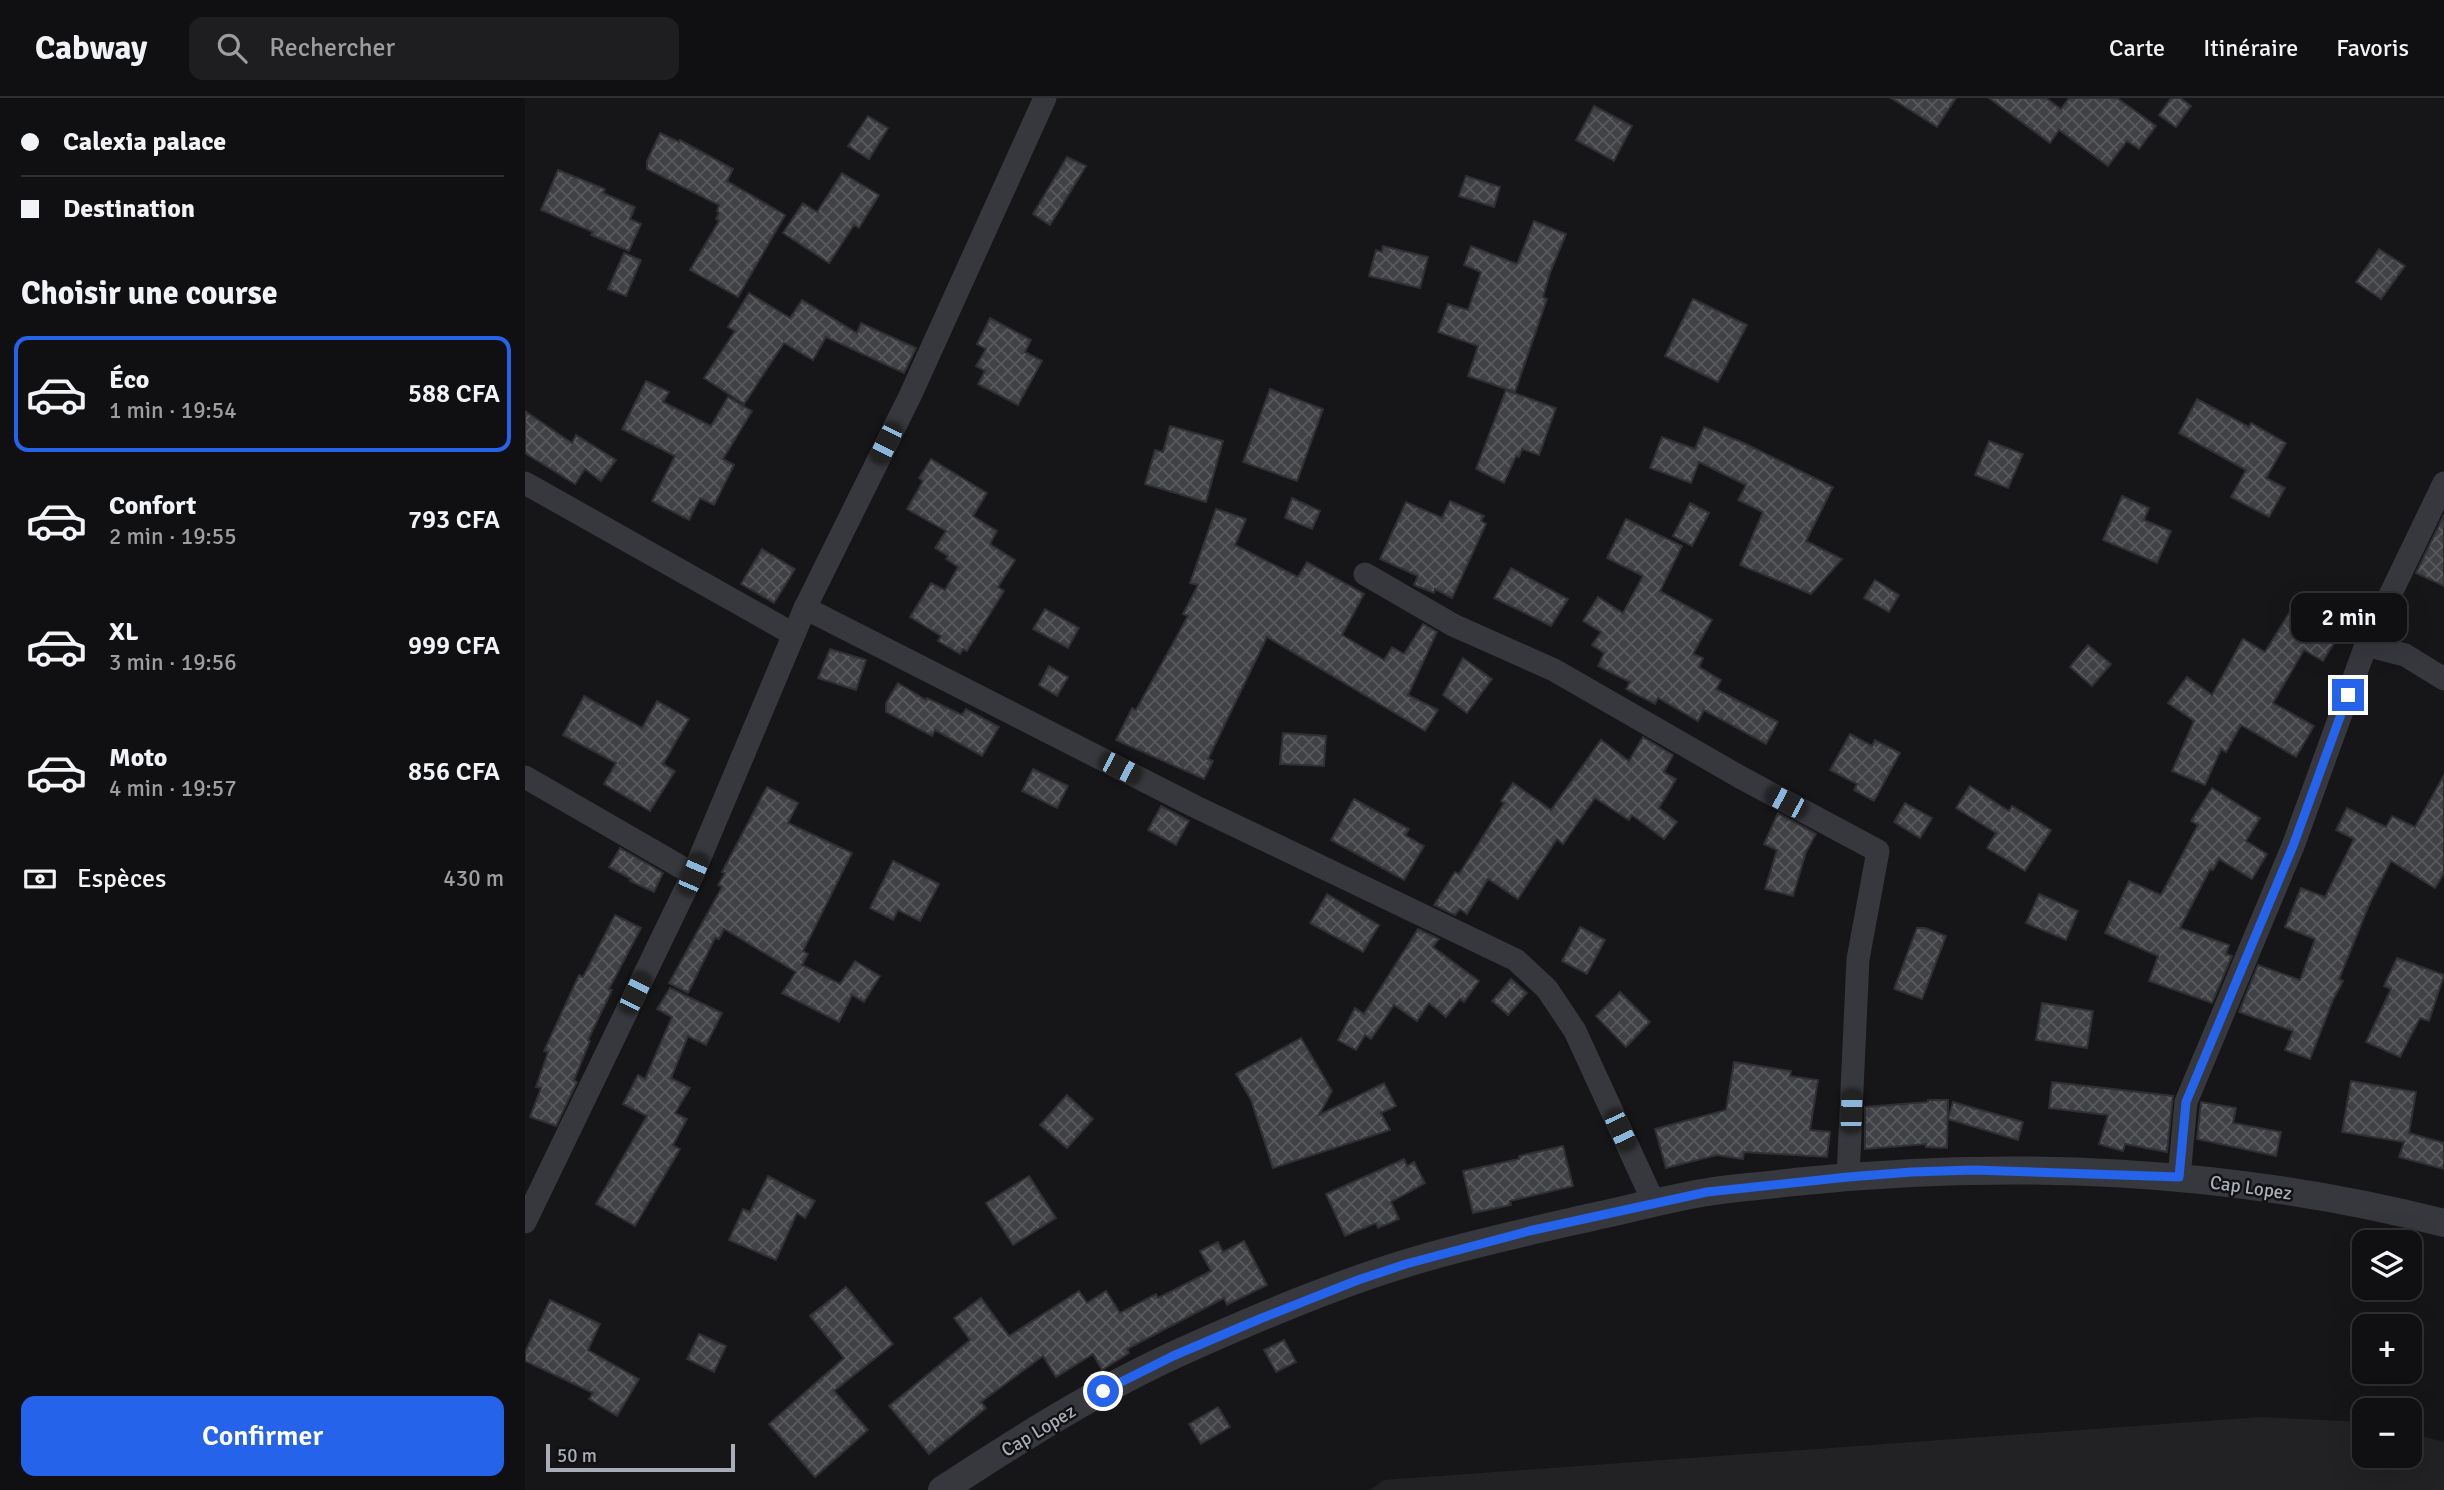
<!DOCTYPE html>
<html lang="fr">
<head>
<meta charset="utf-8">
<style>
  body { margin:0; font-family:Signika,sans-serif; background:#1e1e20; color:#f1f3f6; height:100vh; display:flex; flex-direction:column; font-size:26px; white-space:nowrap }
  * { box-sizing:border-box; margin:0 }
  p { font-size:23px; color:#9c9d9f }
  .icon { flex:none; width:38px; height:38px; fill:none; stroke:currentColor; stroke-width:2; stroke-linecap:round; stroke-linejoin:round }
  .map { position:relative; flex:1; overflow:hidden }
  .side { display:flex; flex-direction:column; background:#101012; width:525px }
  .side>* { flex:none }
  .top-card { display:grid; align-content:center; height:154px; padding:0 21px; background:#101012 }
  .tools { position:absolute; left:1827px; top:1132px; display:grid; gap:14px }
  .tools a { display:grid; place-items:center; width:70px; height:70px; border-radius:14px; background:#101012; box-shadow:0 7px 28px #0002,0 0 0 2px #303032; font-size:35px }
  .scale { position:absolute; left:21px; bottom:18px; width:189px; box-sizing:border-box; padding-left:7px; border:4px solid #a8adb8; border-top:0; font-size:19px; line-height:24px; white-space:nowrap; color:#a8adb8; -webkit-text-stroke:5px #111113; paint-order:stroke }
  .end { position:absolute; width:32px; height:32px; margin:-16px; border:9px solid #2563eb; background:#fff; box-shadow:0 0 0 4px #fff }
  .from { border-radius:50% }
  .bubble { position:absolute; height:49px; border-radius:14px; background:#101012; box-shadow:0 7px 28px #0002,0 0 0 2px #303032; font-size:23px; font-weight:600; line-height:49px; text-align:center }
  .car { position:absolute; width:21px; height:42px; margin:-21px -10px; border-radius:9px; box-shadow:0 0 5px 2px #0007; background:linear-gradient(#222 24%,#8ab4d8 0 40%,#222 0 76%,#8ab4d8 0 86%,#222 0) }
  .top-card b { display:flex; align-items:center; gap:24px; height:66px; font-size:26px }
  .top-card b+b { border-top:2px solid #303032 }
  .top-card i { width:18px; height:18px; background:#f1f3f6 }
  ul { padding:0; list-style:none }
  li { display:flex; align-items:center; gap:21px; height:116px; margin:0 14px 10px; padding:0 7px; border:4px solid transparent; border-radius:14px }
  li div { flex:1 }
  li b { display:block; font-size:26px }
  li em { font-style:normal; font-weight:600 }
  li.active { border-color:#2563eb }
  li>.icon { width:63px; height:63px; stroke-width:1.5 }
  h2 { padding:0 21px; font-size:32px; line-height:84px }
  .pay { display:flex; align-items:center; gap:18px; height:77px; padding:0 21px; font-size:26px }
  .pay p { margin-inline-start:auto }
  .action { display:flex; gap:14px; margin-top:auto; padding:14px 21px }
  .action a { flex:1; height:80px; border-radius:14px; background:#2563eb; color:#fff; font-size:28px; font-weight:600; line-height:80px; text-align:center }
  header { display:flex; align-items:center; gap:42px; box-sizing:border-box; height:98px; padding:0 35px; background:#101012; border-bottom:2px solid #303032 }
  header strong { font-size:33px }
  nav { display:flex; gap:38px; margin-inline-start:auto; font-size:24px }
  .search { width:490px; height:63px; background:#1e1e20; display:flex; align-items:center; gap:18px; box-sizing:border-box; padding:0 24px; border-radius:14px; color:#9c9d9f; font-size:26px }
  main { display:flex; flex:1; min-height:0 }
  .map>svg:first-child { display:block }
</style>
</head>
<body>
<header>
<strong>Cabway</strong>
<div class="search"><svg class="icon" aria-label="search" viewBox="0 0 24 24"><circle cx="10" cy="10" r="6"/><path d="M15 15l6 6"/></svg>Rechercher</div>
<nav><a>Carte</a><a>Itinéraire</a><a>Favoris</a></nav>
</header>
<main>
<section class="side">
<div class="top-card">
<b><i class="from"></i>Calexia palace</b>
<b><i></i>Destination</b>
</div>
<h2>Choisir une course</h2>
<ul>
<li class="active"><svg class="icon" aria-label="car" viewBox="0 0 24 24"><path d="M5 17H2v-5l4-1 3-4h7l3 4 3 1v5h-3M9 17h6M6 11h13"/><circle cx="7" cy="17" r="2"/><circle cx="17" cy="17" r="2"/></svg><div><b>Éco</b><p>1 min · 19:54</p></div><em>588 CFA</em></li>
<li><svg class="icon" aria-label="car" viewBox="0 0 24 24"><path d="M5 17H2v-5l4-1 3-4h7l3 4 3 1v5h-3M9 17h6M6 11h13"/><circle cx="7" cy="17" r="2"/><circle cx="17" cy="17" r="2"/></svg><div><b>Confort</b><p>2 min · 19:55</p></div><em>793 CFA</em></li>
<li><svg class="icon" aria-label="car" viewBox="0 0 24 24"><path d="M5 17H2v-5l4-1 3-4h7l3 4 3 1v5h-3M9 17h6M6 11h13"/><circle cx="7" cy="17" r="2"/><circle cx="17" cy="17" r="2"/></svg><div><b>XL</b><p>3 min · 19:56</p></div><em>999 CFA</em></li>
<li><svg class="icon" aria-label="car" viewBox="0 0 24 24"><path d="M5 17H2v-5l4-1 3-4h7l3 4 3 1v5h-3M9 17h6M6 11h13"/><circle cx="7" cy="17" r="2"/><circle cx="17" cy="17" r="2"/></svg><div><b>Moto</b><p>4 min · 19:57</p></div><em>856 CFA</em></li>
</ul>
<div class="pay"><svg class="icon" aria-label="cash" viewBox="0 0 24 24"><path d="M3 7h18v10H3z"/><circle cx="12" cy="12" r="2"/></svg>Espèces<p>430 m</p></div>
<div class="action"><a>Confirmer</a></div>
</section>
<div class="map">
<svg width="1919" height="1392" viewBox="0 0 1919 1392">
  <defs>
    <pattern id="building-cross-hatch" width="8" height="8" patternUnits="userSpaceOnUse" patternTransform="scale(1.75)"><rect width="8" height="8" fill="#404145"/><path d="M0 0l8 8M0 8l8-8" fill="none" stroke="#595a5e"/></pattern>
  </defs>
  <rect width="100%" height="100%" fill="#161618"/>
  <path fill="#222225" d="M1736,1319l103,5v34h46v-23l34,9v48h-1074l14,-10z"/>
  <g fill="url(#building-cross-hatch)" stroke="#303034" stroke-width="2">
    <path d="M1366,0h65l-19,29z"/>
    <path d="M1464,0h57l15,11 8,-11h48l39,28 -17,23 -12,-8 -19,25 -49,-36 -9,13z"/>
    <path d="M1646,0h9l11,8 -15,21 -17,-12z"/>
    <path d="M1069,8l38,20 -18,35 -38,-21z"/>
    <path d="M343,18l20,12 -19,31 -21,-13z"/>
    <path d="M135,35l19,9 1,-2 53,29 -6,12 58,34 -47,82 -48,-27 29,-49 -3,-2 3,-6 -2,-2 2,-6 -72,-36v-8z"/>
    <path d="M542,59l19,9 -36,59 -17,-11z"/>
    <path d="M33,72l47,19 -2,4 32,14 -5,12 11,5 -12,27 -38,-16 2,-3 -52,-22z"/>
    <path d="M317,75l37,22 -20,33 -5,-3 -25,38 -46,-30 20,-30 14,9z"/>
    <path d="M941,78l34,11 -6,20 -35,-11z"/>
    <path d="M1009,123l32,13 -16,39 -7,24 4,2 -32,93 -47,-16 10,-30 -40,-14 10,-28 20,6 13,-38 -17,-7 7,-19 46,18z"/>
    <path d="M858,148l45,11 -8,31 -51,-12 7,-26 6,2z"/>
    <path d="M1854,151l26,17 -24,33 -25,-17z"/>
    <path d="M99,155l17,7 -15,36 -18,-7z"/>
    <path d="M224,195l41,25 12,-18 55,33 4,-10 55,25 -12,25 -78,-36 -13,23 -29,-17 -40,61 -40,-26 31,-47 -7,-4z"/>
    <path d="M1168,201l54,26 -29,57 -53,-26z"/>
    <path d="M465,220l41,22 -6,12 17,9 -24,44 -40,-21 7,-13 -9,-5 10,-17 -9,-5z"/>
    <path d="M121,283l23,11 -6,10 48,24 17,-29 24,14 -29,48 11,6 -20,40 -14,-7 -11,22 -37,-19 23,-45 -53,-27z"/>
    <path d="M745,291l53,20 -26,72 -54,-19z"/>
    <path d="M981,292l50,18 -17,47 -17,-6 -3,8 -3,-1 -12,27 -28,-14z"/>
    <path d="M1672,301l52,28 2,-4 35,20 -20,35 19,10 -16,29 -38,-20 15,-27 -67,-37z"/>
    <path d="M0,313l47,32 4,-8 40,25 -15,21 -16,-12 -10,15 -50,-31z"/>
    <path d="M645,328l53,15 -17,61 -61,-18 10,-34 8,2z"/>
    <path d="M1179,329l40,16 89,44 -27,54 36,18 -31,35 -71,-29 23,-53 -25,-12 8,-15 -47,-23 -8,21 -41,-15 12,-31 33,12z"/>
    <path d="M1464,343l34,13 -15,34 -33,-13z"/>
    <path d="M406,361l56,34 -14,23 24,15 -7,13 25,16 -17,27 6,4 -37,60 -4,-2 -3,5 -22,-13 3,-5 -31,-19 21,-34 14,7 13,-23 -12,-8 2,-3 -13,-8 11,-17 -39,-22 16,-28 -4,-3z"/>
    <path d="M1597,398l27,12 -5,12 27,11 -14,32 -54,-23z"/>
    <path d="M767,400l28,13 -8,18 -27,-11z"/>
    <path d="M925,403l34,15 -3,5 5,3 -34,74 -17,-9 -1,4 -20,-8 4,-9 -38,-17 26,-57 36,16z"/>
    <path d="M1165,405l19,10 -17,33 -19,-10z"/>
    <path d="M691,411l30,10 -11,26 63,32 9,-15 57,32 -22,41 42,25 8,-13 12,7 19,-30 14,8 -29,63 30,15 -13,21 -158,-94 -59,122 5,2 -9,18 -88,-39 16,-32 4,2 52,-94 -5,-2 15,-29 -8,-2z"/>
    <path d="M1919,417v71l-28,-13z"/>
    <path d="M1101,421l56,27 -22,45 52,29 -19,34 10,4 -4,9 22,13 -5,9 62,33 -12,22 -62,-34 -6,11 -40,-23 -3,6 -29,-15 4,-7 -32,-16 6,-13 -12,-8 9,-13 -18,-11 15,-24 25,16 20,-37 -36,-18z"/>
    <path d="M237,451l33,20 -21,34 -33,-19z"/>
    <path d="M986,470l57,31 -17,27 -57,-28z"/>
    <path d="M1350,482l24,15 -10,17 -25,-14z"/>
    <path d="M1776,496l46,28 -24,39 -19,-11 -31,53 41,23 -18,31 -55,-32 -15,27 -5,-3 -16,36 -33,-14 22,-50 -26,-18 19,-26 25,18 31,-56 22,13z"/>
    <path d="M520,511l34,19 -11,20 -35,-19z"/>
    <path d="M1563,547l23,19 -19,22 -22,-19z"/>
    <path d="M305,551l36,11 -10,30 -38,-12z"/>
    <path d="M938,560l29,21 -25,34 -24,-18z"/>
    <path d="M524,568l19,11 -11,19 -18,-11z"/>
    <path d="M373,585l28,17 1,-2 35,17 4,-6 33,18 -17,29 -47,-26 -3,6 -46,-24v-9z"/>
    <path d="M59,598l58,32 15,-27 32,18 -26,45 12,7 -25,40 -46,-27 12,-21 -53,-28z"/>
    <path d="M758,635l43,3 -2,30 -44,-2z"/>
    <path d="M1325,636l22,12 3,-6 25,13 -26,48 -20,-11 3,-6 -27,-14z"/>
    <path d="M1118,639l30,18 -9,17 12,7 -17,29 18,14 -13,17 -32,-24 -3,5 -34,-22 -32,46 -6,-5 -39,60 -30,-20 -21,35 -7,-5 -5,6 -21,-10 21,-33 4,2 45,-71 -3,-2 12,-18 38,27 50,-70 28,21z"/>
    <path d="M508,671l35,17 -11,22 -35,-17z"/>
    <path d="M1919,677v98l-9,15 -44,-27 -22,44 -30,74 4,2 -10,19 -23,59 -25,-9 8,-19 -54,-19 19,-47 42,15 15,-41 -30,-12 16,-39 24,9 29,-58 -18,-9 11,-22 39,19 6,-11 23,11z"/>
    <path d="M1445,688l39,25 3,-5 39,24 -26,41 -38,-23 9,-15 -40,-25z"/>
    <path d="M242,689l31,16 -10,20 64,30 -49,98 5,3 -6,11 38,19 15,-23 25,15 -16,26 -12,-7 -13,27 -57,-29 14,-21 -72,-43 -5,10 -4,-1 -27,55 -19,-10 53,-96 -4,-2 7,-12 -3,-1z"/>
    <path d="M1687,690l48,30 -14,23 21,13 -15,25 -33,-20 -6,11 -3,-1 -30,59 49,17 -3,9 6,2 -20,47 -63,-22 9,-25 -53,-23 24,-52 32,14 37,-70 -7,-4z"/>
    <path d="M829,701l55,30 -4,6 19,11 -20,34 -73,-40z"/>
    <path d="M1380,705l27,15 -12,20 -26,-16z"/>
    <path d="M636,708l28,15 -13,24 -28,-15z"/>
    <path d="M1253,715l38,21 -10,18 -13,44 -28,-7 12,-39 -13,-6z"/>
    <path d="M95,750l43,25 -9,19 -24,-11 1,-2 -22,-12z"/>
    <path d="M368,763l46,23 -19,37 -22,-11 -5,10 -23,-12z"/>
    <path d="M802,796l52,31 -16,27 -53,-29z"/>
    <path d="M1514,796l39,17 -12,29 -40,-17z"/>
    <path d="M90,817l26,13 -32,61 3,1 -24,50 2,1 -16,39 3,2 -21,44 -26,-9 11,-29 -5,-1 12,-35 -4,-1 35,-76 4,2z"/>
    <path d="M1055,829l25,13 -18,34 -25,-13z"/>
    <path d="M1392,830h8l21,8 -24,63 -28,-10z"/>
    <path d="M893,831l21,10 -6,8 46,34 -15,21 -4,-3 -14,18 -17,-14 -12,18 -23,-16 -23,34 -6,-4 -9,15 -18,-10 17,-32 9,6z"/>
    <path d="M1872,860l47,17 -15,46 -9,-3 -20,39 -34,-15 25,-53 -7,-3z"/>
    <path d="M986,881l16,14 -19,22 -16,-14z"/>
    <path d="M145,890l52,25 -16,32 -18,-9 -17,42 19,10 -15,25 12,6 -14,26 7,4 -45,77 -39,-22 51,-88 -24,-12 15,-29 7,4 27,-62 -15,-8z"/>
    <path d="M1095,894l30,30 -24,25 -30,-31z"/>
    <path d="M1517,905l51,8 -6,37 -51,-8z"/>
    <path d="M776,940l31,53 -13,24 65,-32 12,23 -15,7 9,17 -117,38 -22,-68 -15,-26z"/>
    <path d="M1209,964l57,9 -1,5 28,4 -8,50 20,2 -3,25 -83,-5 -1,7 -26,-4 -51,13 -11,-39 71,-19z"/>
    <path d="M1826,983l65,11 -7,41 35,10v26l-45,-12 5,-15 -62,-10z"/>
    <path d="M1527,984l121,14 -6,56 -42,-8 -2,7 -24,-7 9,-29 -59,-7z"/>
    <path d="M542,997l26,24 -26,29 -27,-23z"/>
    <path d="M1403,1002h20l-1,48 -21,-1v-3l-61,5v-42l63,-5z"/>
    <path d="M1428,1004l70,20 -5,18 -70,-21z"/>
    <path d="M1676,1004l35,6 -3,15 48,9 -5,24 -79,-17z"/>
    <path d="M1038,1048l10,40 -63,15 1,4 -38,8 -10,-42 56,-12v-3z"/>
    <path d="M879,1061l3,7 7,-4 11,21 -34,19 8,17 -21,9 -2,-5 -31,13 -19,-42z"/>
    <path d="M243,1078l47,25 -10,17 -8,-5 -21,47 -47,-20 14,-31 7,3z"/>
    <path d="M504,1078l27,42 -43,27 -27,-42z"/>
    <path d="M719,1143l23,44 -40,20 -3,-7 -97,51 2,4 -27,17 -9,-16 -37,23 -13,-21 -62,46 5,6 -57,46 -40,-48 81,-66 -16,-22 27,-20 28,38 70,-45 8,12 19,-12 14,22 36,-19 2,4 53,-27 -11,-20 18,-9 5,10z"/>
    <path d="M321,1189l47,57 -59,47 34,39 -53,47 -46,-53 75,-66 -34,-42z"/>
    <path d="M25,1202l50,24 -12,26 51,29 -22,37 -28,-17 4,-6 -68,-32v-9z"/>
    <path d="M174,1236l27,12 -12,26 -27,-13z"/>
    <path d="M759,1242l12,22 -20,10 -12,-22z"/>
    <path d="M693,1309l12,20 -29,17 -12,-20z"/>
  </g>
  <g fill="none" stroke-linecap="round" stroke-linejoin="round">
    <g stroke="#37383d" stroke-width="23">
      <path d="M0,385l268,151"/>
      <path d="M840,476l88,51 101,45 186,107 138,74 -20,108 -10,218"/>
      <path d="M280,510l389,198 322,154 31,29 28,42 79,172"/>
      <path d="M1841,547l39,10 39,24"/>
      <path d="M0,679l168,97"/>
      <path d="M1654,1079l7,-75 107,-256 73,-201 78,-162"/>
      <path d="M0,1124l168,-348 112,-266 105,-212 135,-298"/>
    </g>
    <path stroke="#37383d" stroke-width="28" d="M417,1392c75,-49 150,-97 232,-135 82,-37 171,-75 257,-99 53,-15 108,-27 161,-39 39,-8 77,-19 116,-25 28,-5 58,-6 86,-10 216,-23 439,-13 650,41"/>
  </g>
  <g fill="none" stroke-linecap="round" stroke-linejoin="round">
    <path stroke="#2563eb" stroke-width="9" d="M578,1293l70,-35 89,-38 96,-38 48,-16 123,-33 178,-39 141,-15 64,-5 61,-2 206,7 7,-75 107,-256 55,-151"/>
  </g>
  <g text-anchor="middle" stroke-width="5" stroke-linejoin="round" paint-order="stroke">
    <g font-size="19" fill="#a8adb8" stroke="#111113">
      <text transform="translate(1726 1089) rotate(8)" y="7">Cap Lopez</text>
      <text transform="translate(513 1332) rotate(-31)" y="7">Cap Lopez</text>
    </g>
  </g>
</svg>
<div class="tools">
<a><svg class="icon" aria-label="layers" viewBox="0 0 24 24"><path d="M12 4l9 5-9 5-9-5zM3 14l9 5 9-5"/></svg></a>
<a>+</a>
<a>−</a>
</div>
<div class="scale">50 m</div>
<i class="end from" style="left:578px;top:1293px"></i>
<i class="end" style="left:1823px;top:597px"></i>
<div class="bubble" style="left:1766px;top:495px;width:116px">2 min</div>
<i class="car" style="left:361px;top:345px;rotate:206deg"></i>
<i class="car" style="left:595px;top:670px;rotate:117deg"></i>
<i class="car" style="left:1261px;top:704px;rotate:298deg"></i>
<i class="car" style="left:168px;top:776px;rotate:23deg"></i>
<i class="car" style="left:110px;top:895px;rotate:26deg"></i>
<i class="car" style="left:1326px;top:1013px;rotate:2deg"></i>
<i class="car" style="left:1095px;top:1032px;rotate:155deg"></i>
</div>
</main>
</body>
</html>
